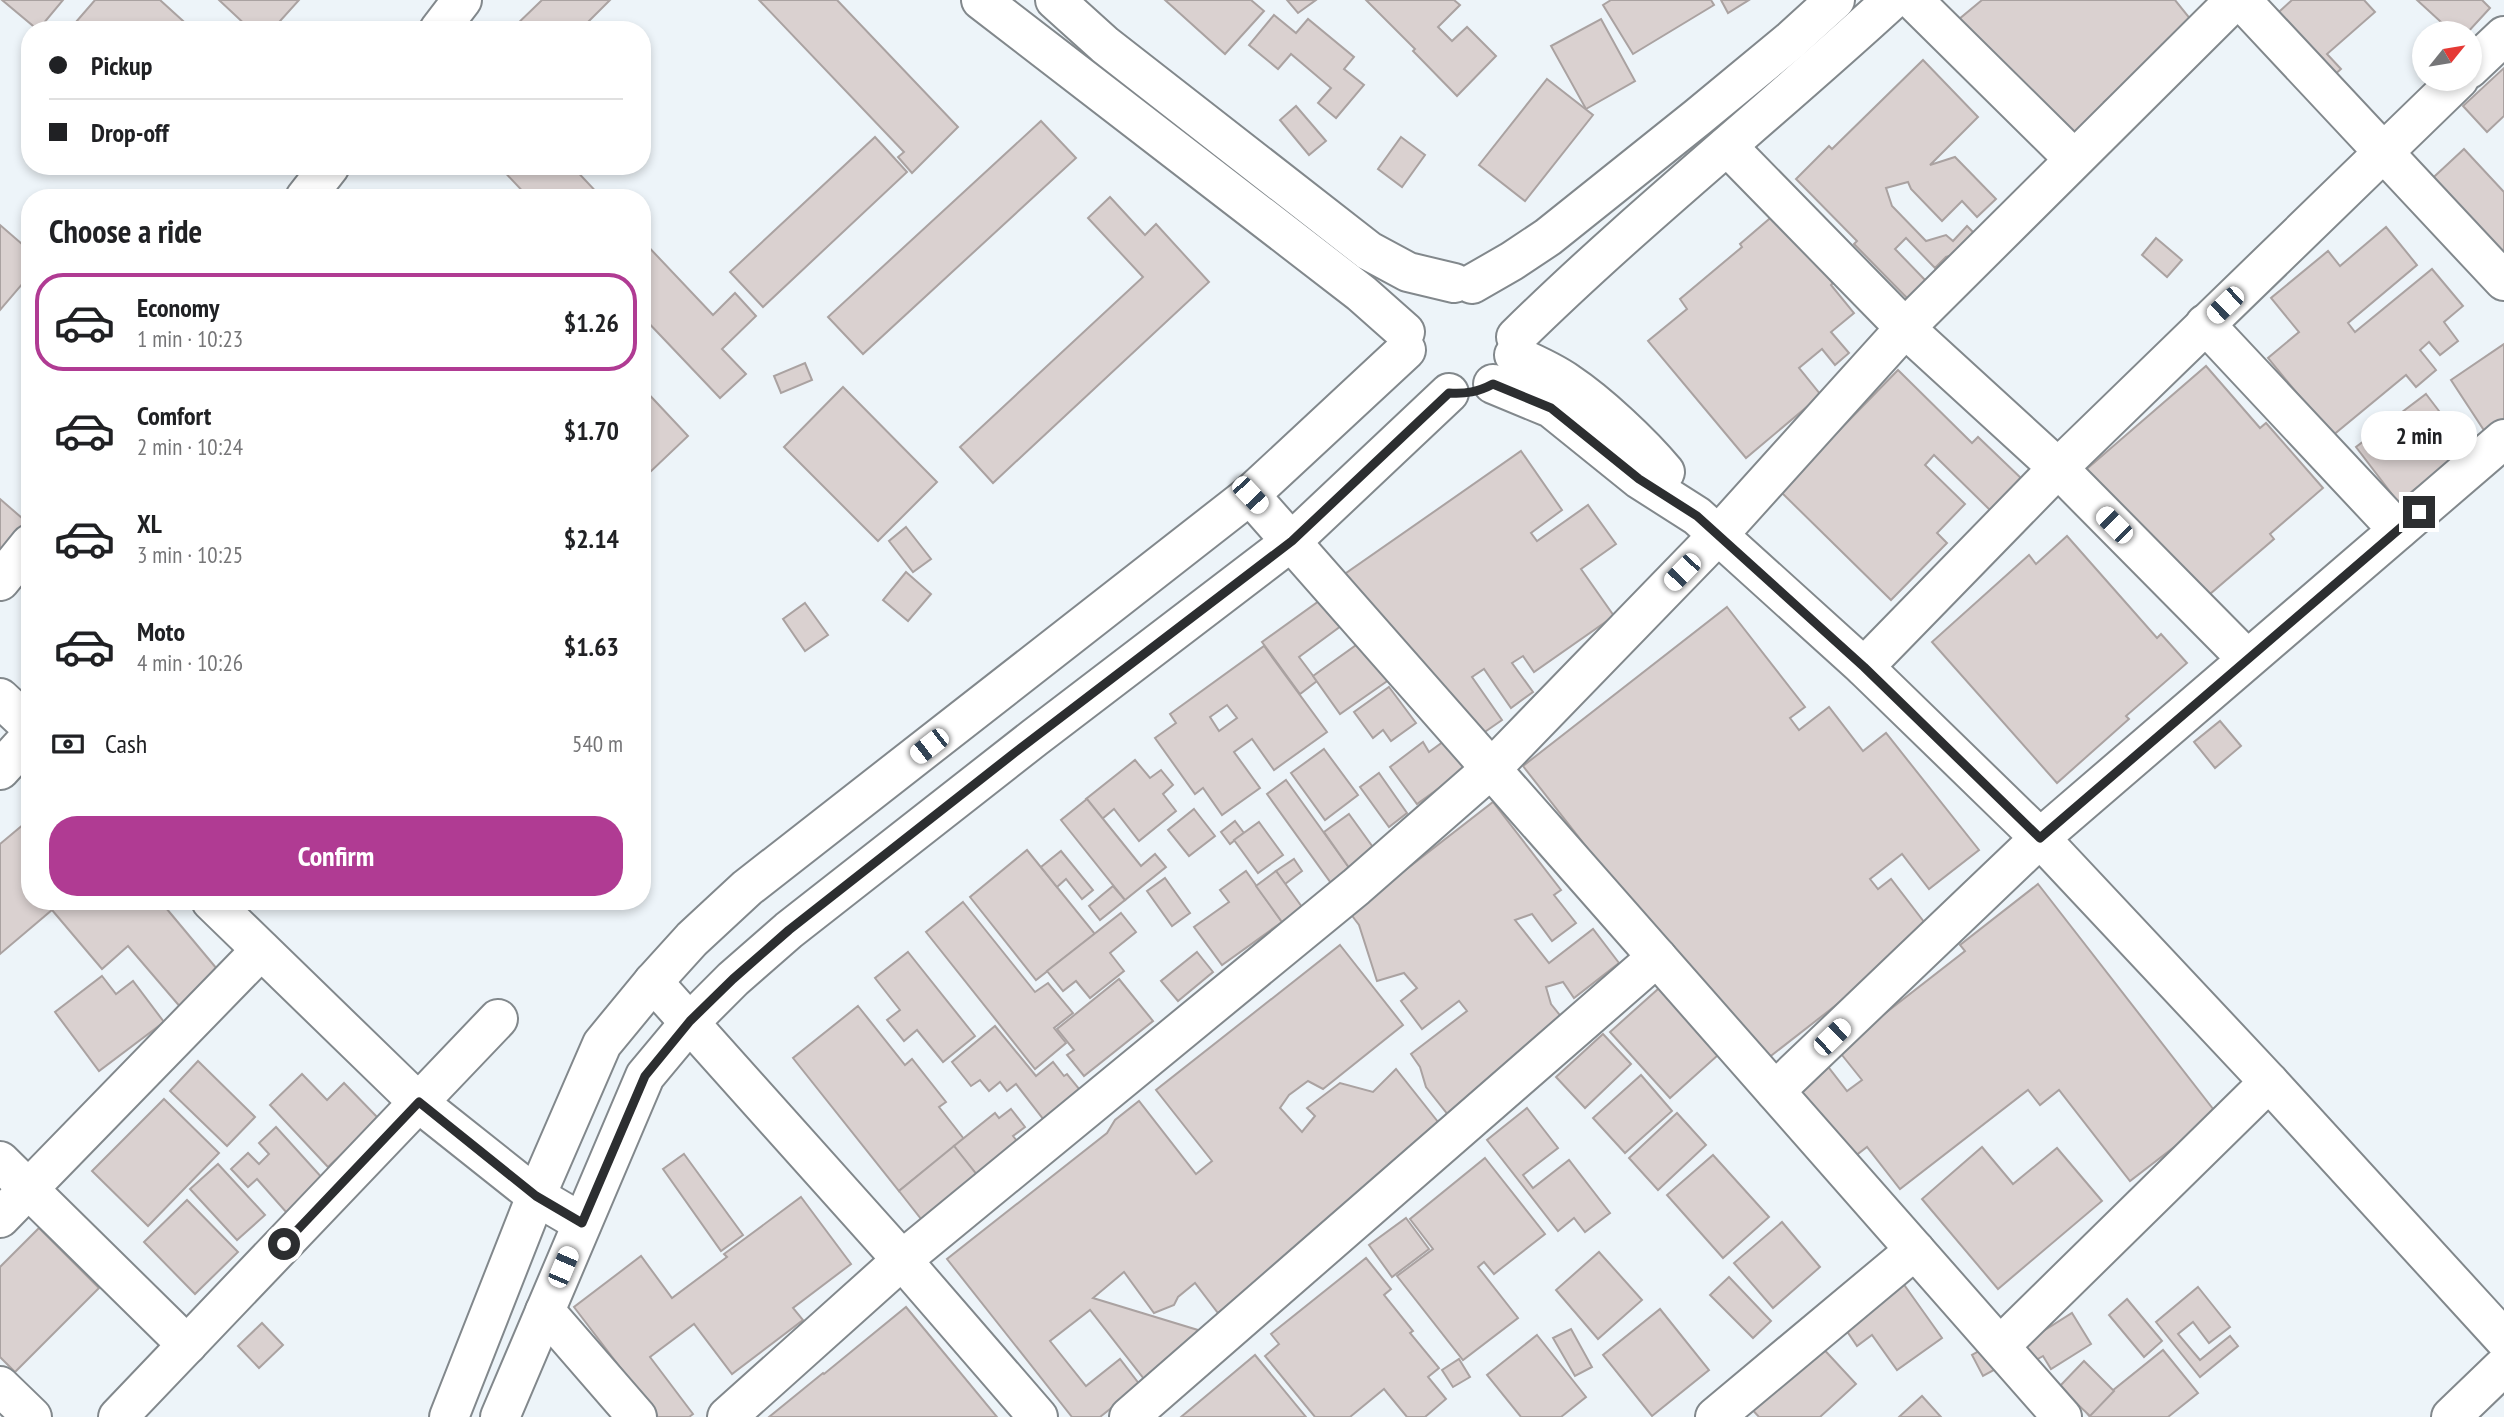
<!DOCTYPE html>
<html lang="en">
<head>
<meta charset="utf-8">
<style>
  body { margin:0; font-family:"PT Sans Narrow",sans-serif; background:#f6f6f6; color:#202124; height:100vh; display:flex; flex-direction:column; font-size:26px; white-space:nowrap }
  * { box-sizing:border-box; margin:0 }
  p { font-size:23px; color:#757577 }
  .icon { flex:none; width:38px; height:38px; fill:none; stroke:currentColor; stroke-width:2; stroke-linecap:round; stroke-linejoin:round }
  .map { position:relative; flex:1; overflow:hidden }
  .details { position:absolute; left:21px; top:189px; width:630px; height:721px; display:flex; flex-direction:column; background:#fff; border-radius:28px; box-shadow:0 4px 10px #0003 }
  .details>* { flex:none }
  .top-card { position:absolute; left:21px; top:21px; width:630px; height:154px; border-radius:28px; box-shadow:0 4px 10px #0003; display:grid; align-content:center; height:154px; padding:0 28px; background:#fff }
  .needle { width:46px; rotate:60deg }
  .tools { position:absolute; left:2412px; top:21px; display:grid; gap:14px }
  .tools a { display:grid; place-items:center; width:70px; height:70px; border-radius:50%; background:#fff; box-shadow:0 4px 10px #0003; font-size:35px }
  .end { position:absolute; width:32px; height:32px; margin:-16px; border:9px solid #2c2e30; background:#fff; box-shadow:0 0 0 4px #fff }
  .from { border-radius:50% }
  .bubble { position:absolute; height:49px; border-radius:24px; background:#fff; box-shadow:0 4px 10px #0003; font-size:23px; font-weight:700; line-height:49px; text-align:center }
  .car { position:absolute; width:21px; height:42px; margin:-21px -10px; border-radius:9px; box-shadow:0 0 5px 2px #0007; background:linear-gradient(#fff 24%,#345 0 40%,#fff 0 76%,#345 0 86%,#fff 0) }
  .top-card b { display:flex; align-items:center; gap:24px; height:66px; font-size:26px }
  .top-card b+b { border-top:2px solid #e0e0e0 }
  .top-card i { width:18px; height:18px; background:#202124 }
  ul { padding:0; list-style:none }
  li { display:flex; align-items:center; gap:21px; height:98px; margin:0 14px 10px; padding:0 14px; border:4px solid transparent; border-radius:28px }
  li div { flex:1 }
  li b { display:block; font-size:26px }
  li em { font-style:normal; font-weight:700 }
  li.current { border-color:#b03b93 }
  li>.icon { width:63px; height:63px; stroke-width:1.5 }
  h2 { padding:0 28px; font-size:32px; line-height:84px }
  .pay { display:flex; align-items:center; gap:18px; height:77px; padding:0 28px; font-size:26px }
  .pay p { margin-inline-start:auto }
  .action { display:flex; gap:14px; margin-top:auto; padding:14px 28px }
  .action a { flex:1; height:80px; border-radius:28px; background:#b03b93; color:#fff; font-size:28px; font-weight:700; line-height:80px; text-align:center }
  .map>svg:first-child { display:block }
</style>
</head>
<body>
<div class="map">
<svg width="2504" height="1417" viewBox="0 0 2504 1417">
  <rect width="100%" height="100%" fill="#edf4f9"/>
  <g fill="#dad1d0" stroke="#aaa2a1" stroke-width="2" fill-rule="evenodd">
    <path d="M2,0h61l-25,30z"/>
    <path d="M95,0h65l33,30h-124z"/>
    <path d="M219,0h80l-27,30h-21z"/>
    <path d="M542,0h68l-30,30h-69z"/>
    <path d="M759,0h78l121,127 -46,46 -14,-16 6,-5z"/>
    <path d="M1165,0h86l13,11 -39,43z"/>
    <path d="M1287,0h29l-18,13z"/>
    <path d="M1366,0h88l6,5 -22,22 14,14 15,-14 29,29 -39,40 -44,-45 2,-2z"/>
    <path d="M1611,0h100l3,5 -81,49 -30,-49z"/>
    <path d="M1721,0h28l-21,13z"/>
    <path d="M1982,0h193l21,26 -92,76 7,9 -46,39 -107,-130z"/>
    <path d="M2292,0h72l11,12 -48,42 14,15 -17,15 -55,-63z"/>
    <path d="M2417,0h65l8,8 -23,25h-14z"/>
    <path d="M1274,15l22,18 12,-14 46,38 -10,12 20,16 -28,33 -18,-15 13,-15 -40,-34 -13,15 -29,-24z"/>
    <path d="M1601,19l34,62 -49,28 -35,-63z"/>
    <path d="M1923,60l55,57 -48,48 25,-8 41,42 -19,18 -15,-16 -20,20 -31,-32 -3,-7 -22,6 6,18 34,35 20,-6 7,6 14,-15 14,14 -9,9 -26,8 -11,11 -29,-30 -11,11 33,34 -18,18 -56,-57 3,-3 -61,-62 33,-33 3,3z"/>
    <path d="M2504,68v48l-17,16 -24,-26z"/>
    <path d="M1547,79l46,36 -68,86 -46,-36z"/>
    <path d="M1296,106l30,35 -17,14 -29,-35z"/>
    <path d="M1041,121l35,37 -213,196 -35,-37z"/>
    <path d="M875,137l32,35 -144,135 -33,-35z"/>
    <path d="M1401,137l24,18 -23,32 -24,-18z"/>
    <path d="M2464,149l40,43v80l-81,-85z"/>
    <path d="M499,166h73l30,32h-73z"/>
    <path d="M1110,197l35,38 11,-11 53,58 -216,201 -33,-36 183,-170 -55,-59z"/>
    <path d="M1775,214l58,69 -2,2 23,28 -23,19 18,21 -14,12 -13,-16 -23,19 22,27 -75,63 -98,-117 39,-32 -7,-10 62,-52 -2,-3z"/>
    <path d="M0,225l30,26v24l-30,35z"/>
    <path d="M2386,227l31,38 -69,58 7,9 77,-63 31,37 -19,16 14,19 -18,14 -11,-13 -9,8 16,20 -20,17 -10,-12 -74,61 -64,-78 31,-26 -28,-34 57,-47 12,15z"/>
    <path d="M2156,238l26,22 -15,17 -25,-22z"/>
    <path d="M642,240l71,75 22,-22 21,23 -34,33 24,25 -26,24 -78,-82z"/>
    <path d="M2504,344v92l-11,8 -42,-64z"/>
    <path d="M805,363l7,17 -31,13 -7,-17z"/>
    <path d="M2206,366l54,62 6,-5 57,65 -53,46 4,5 -85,73 -115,-132z"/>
    <path d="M1898,370l74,73 6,-6 45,43 -31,32 -58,-57 -9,10 40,39 -28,29 10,10 -56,57 -111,-109z"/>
    <path d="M642,387l46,49 -41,39 -5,-4z"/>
    <path d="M843,387l94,95 -59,59 -94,-94z"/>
    <path d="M2426,394l42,55 -70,53 -42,-55z"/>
    <path d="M1521,451l41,59 -31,23 6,8 51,-36 28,39 -35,25 33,47 -80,56 -11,-16 -11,7 21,29 -22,16 -27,-39 -12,8 30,43 -23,16 -140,-158z"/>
    <path d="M0,499l30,26 -30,45z"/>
    <path d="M906,527l25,32 -18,13 -24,-31z"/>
    <path d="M2067,536l90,102 4,-4 26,29 -61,53 3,3 -72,64 -125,-141 97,-87 7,9z"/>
    <path d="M906,572l25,22 -23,27 -25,-21z"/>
    <path d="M1326,596l19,27 -46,34 18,24 -17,13 -38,-52z"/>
    <path d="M805,603l23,32 -23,16 -22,-32z"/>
    <path d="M1727,607l78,100 -15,11 9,12 30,-23 34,44 23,-18 93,117 -50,39 -27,-35 -32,25 8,10 13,-10 40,52 -173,135 -235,-300z"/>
    <path d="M1366,638l27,39 -53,37 -27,-38z"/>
    <path d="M1264,646l63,86 -53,38 -22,-31 -18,13 26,36 -38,27 -19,-27 -8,6 -40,-56 21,-15 -6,-9zM1227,705l10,13 -18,13 -9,-14z"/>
    <path d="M1389,687l27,36 -25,18 -8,-11 -10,8 -19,-26z"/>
    <path d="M2220,721l21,25 -26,22 -21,-26z"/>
    <path d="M1451,736l20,29 -54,39 -27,-37 33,-25 6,10z"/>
    <path d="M1324,749l34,46 -33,25 -34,-47z"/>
    <path d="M1135,760l15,18 11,-8 12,15 -10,9 13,17 -37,30 -25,-32 -12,10 -16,-20z"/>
    <path d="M1379,773l28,40 -18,14 -29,-40z"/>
    <path d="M1286,780l64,89 -19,14 -64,-89z"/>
    <path d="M1087,799l54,67 14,-12 11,13 -41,33 -64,-80z"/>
    <path d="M1493,802l68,88 -7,5 22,28 -24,18 -20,-27 -17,6 34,43 44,-34 26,34 -45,35 -11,-16 -17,5 5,17 20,25 -118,92 -27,-34 -6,-20 -9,-13 56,-43 -8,-10 -37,28 -21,-28 16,-13 -13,-15 -27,8 -18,-56 -9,-12z"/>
    <path d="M1194,809l21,27 -26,20 -21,-26z"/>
    <path d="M1349,814l26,36 -25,19 -26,-37z"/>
    <path d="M30,819v82h121l5,5 5,-4 61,73 -40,34 -54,-63 -26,23 -50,-59 -52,44v-110z"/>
    <path d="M1235,821l9,12 -14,11 -9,-12z"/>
    <path d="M1259,822l24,33 -25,18 -24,-33z"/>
    <path d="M1027,850l68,84 -59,46 -66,-83z"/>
    <path d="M1061,851l32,39 -11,9 -16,-20 -9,8 -16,-20z"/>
    <path d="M1294,859l8,12 -17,13 -9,-13z"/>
    <path d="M1246,871l36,51 -60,43 -28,-38 35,-25 -9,-12z"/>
    <path d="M1276,871l26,36 -20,15 -26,-36z"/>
    <path d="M1165,878l25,35 -18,13 -25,-35z"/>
    <path d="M2038,884l179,230 -87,67 -71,-91 -19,15 -12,-15 -128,99 -33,-42 -17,13 -60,-76 32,-25 25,32 15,-11 -24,-30 127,-99 -5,-6z"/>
    <path d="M1113,886l12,14 -25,20 -11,-14z"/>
    <path d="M963,902l72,90 13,-9 25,30 -19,15 12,15 -31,26 -109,-137z"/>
    <path d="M1121,913l15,19 -26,21 14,18 -34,27 -14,-17 -13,10 -16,-20z"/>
    <path d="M1340,945l63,80 -80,64 -15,-8 -19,14 -9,13 22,24 13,-16 -8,-8 33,-25 33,9 23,-23 50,63 -228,181 -23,-30 -17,14 -4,8 -20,8 -30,-41 -31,26 118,36 -63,50 -58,-74 -40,31 36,45 34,-27 20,26 -40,32h-28l-125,-158 160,-126 8,-13 24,-19 57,73 16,-13 -56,-71z"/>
    <path d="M908,952l67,84 -32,26 -26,-32 -13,11 -17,-21 13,-10 -25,-32z"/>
    <path d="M1197,952l16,20 -35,29 -17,-20z"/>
    <path d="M102,976l14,18 17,-13 31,41 -65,49 -44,-59z"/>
    <path d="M1119,979l34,42 -69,55 -17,-21 7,-5 -17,-21z"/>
    <path d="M1667,981l60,66 -57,51 -60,-66z"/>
    <path d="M858,1006l47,59 7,-6 34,43 -7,5 25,32 -65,52 -106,-133z"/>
    <path d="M995,1026l41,50 17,-14 11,14 3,-2 13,16 -36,30 -28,-36 -9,7 -7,-9 -11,9 -9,-11 -9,6 -19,-24z"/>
    <path d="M1603,1034l28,30 -46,44 -29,-31z"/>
    <path d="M198,1061l57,56 -28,29 -57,-55z"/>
    <path d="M302,1074l25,26 17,-17 35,36 -51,48 -58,-62z"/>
    <path d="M1641,1075l31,36 -47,42 -32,-35z"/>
    <path d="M164,1099l55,54 -71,73 -56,-55z"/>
    <path d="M1527,1108l31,40 -35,27 10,13 36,-28 41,53 -25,19 -11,-14 -16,13 -71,-91z"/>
    <path d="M1011,1109l14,18 -12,9 12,15 -40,34 -31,-39 41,-33 4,5z"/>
    <path d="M1677,1113l29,32 -48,45 -29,-32z"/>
    <path d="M276,1127l48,53 -37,33 -30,-34 -9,8 -17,-18 17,-16 11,11 10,-10 -10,-11z"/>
    <path d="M954,1146l31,39 -56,44 -30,-38z"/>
    <path d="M1982,1147l31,37 44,-36 45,53 -104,88 -76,-90z"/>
    <path d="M684,1154l59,81 -22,16 -58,-82z"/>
    <path d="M1713,1155l56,62 -46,41 -56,-63z"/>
    <path d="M1485,1158l60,76 -51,40 -10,-12 -6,5 40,51 -55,42 -66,-84 36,-27 -23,-30z"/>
    <path d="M218,1164l47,51 -28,25 -47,-51z"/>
    <path d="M801,1197l50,67 -58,44 10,12 -71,54 -38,-50 -44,33 43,57 -4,3h-31l-84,-110 67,-51 31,42 55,-41 -3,-3z"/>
    <path d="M187,1200l51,52 -43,42 -51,-52z"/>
    <path d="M1406,1218l23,31 -37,28 -23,-32z"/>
    <path d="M1782,1222l38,45 -47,41 -39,-45z"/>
    <path d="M39,1228l60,60 -84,84 -15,-15v-90z"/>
    <path d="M1599,1252l43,48 -44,39 -42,-49z"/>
    <path d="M1366,1258l25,31 -7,6 29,36 -3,2 29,35 -11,9 18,22 -21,18h-18l-23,-28 -34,28h-35l-50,-61 14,-12 -8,-10z"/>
    <path d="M1729,1277l42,44 -18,17 -43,-43z"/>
    <path d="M1900,1279l42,59 -45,32 -25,-35 -15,11 -17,-25z"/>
    <path d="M2198,1287l32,40 -21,16 -16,-21 -15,12 22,26 30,-24 8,10 -38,31 -44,-55z"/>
    <path d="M2127,1299l35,42 -18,16 -35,-42z"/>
    <path d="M906,1307l91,110h-228l54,-44 1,1z"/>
    <path d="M1660,1309l49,61 -57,46 -49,-61z"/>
    <path d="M2072,1313l19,31 -40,25 -8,-13 -14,8 -11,-17z"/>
    <path d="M262,1323l21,22 -24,23 -21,-22z"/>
    <path d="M1571,1329l21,38 -17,9 -22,-38z"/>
    <path d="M2015,1331l12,21 -44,24 -11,-21z"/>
    <path d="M1537,1335l49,62 -25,20h-40l-34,-42z"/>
    <path d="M1818,1343l38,41 -36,33h-61l-10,-11z"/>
    <path d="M2163,1350l35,43 -30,24h-78l-4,-5z"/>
    <path d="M1255,1355l51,62h-125z"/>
    <path d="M1459,1359l11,18 -17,10 -11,-17z"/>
    <path d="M2084,1361l30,30 -24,25 -31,-29z"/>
    <path d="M1922,1396l19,21h-42z"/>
  </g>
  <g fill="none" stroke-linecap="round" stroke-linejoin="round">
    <defs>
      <g id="minor">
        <path d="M1913,0l161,159"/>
        <path d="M2241,0l263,281"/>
        <path d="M439,30l23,-30"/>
        <path d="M2469,69l35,-33"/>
        <path d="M1727,146l178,182 153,140 189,191"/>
        <path d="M305,198l25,-32"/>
        <path d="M2205,324l193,206"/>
        <path d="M1250,495l812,922"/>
        <path d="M0,581l30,-37"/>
        <path d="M1864,667l194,-199 401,-389"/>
        <path d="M0,698l30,28"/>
        <path d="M0,770l30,-33"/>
        <path d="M211,901l208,202 117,93 46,27"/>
        <path d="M653,982l249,278 136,157"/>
        <path d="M1775,1091l265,-253 464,-399"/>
        <path d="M0,1161l187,184"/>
        <path d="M0,1218l261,-268"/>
        <path d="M545,1311l92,106"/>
        <path d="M2000,1346l269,-264"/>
        <path d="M0,1386l32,31"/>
        <path d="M118,1417l380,-398"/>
        <path d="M727,1417l175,-157 454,-373 136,-119 227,-234 186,-206 330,-328"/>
        <path d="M1129,1417l528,-460"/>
        <path d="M1715,1417l200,-167"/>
        <path d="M2451,1417l53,-51"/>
      </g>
      <g id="major">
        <path d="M981,0l380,293 44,39"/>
        <path d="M1055,0l50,45 264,206 39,21 46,11"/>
        <path d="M1472,284l40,-23 36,-24 150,-120 92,-76 45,-41"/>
        <path d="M1516,337c120,-118 252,-223 376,-337"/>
        <path d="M1514,355c18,8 37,16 54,28 30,20 73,60 97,89"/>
        <path d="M1493,384l58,24 88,71 58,37 167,151 176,171 229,244 235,257"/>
        <path d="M449,1417l87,-221 66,-152 51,-62 39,-43 55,-51 503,-393 156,-145"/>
        <path d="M500,1417l145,-341 45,-54 43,-43 56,-49 245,-192 258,-197 157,-148"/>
      </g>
    </defs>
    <use href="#minor" stroke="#82888c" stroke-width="42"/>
    <use href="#major" stroke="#82888c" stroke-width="42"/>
    <use href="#minor" stroke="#fff" stroke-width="38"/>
    <use href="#major" stroke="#fff" stroke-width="38"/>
  </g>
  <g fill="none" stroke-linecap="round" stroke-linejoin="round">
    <path stroke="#2c2e30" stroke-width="9" d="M284,1244l135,-142 117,94 46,27 63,-147 45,-55 43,-42 56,-49 224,-176 279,-213 157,-148c17,1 29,-1 44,-9l58,24 88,71 58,37 167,151 176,171 379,-326"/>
  </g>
</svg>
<div class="tools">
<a><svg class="needle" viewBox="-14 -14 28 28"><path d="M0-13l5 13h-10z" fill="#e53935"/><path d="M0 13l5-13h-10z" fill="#757577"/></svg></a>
</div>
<i class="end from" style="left:284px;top:1244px"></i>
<i class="end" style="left:2419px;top:512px"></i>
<div class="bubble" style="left:2361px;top:411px;width:116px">2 min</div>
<i class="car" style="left:2225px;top:305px;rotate:226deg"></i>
<i class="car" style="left:1250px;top:495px;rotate:137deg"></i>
<i class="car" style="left:2114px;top:525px;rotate:315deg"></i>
<i class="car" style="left:1682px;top:572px;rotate:224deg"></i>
<i class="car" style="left:929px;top:746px;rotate:232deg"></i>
<i class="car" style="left:1832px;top:1037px;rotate:46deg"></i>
<i class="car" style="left:563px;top:1267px;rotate:23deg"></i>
<div class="top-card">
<b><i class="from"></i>Pickup</b>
<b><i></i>Drop-off</b>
</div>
<section class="details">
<h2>Choose a ride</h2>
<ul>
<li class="current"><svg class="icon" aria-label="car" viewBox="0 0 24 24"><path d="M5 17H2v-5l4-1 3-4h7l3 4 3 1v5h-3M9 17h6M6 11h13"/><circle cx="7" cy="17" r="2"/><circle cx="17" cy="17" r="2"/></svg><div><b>Economy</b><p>1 min · 10:23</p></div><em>$1.26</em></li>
<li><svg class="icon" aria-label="car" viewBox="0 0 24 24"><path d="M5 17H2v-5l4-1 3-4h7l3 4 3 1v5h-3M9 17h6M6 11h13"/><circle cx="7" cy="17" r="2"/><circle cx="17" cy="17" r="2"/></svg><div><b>Comfort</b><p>2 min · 10:24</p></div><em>$1.70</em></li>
<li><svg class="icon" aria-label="car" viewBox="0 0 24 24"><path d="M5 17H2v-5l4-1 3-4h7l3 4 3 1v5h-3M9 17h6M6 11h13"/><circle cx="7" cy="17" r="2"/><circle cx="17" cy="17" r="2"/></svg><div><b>XL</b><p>3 min · 10:25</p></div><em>$2.14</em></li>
<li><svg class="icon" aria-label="car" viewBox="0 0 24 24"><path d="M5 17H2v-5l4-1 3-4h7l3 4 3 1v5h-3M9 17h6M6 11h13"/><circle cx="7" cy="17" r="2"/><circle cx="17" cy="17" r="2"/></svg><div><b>Moto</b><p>4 min · 10:26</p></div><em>$1.63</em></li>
</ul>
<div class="pay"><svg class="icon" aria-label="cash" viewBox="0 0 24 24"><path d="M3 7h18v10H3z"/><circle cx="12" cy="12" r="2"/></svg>Cash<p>540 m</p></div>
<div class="action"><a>Confirm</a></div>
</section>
</div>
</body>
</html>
